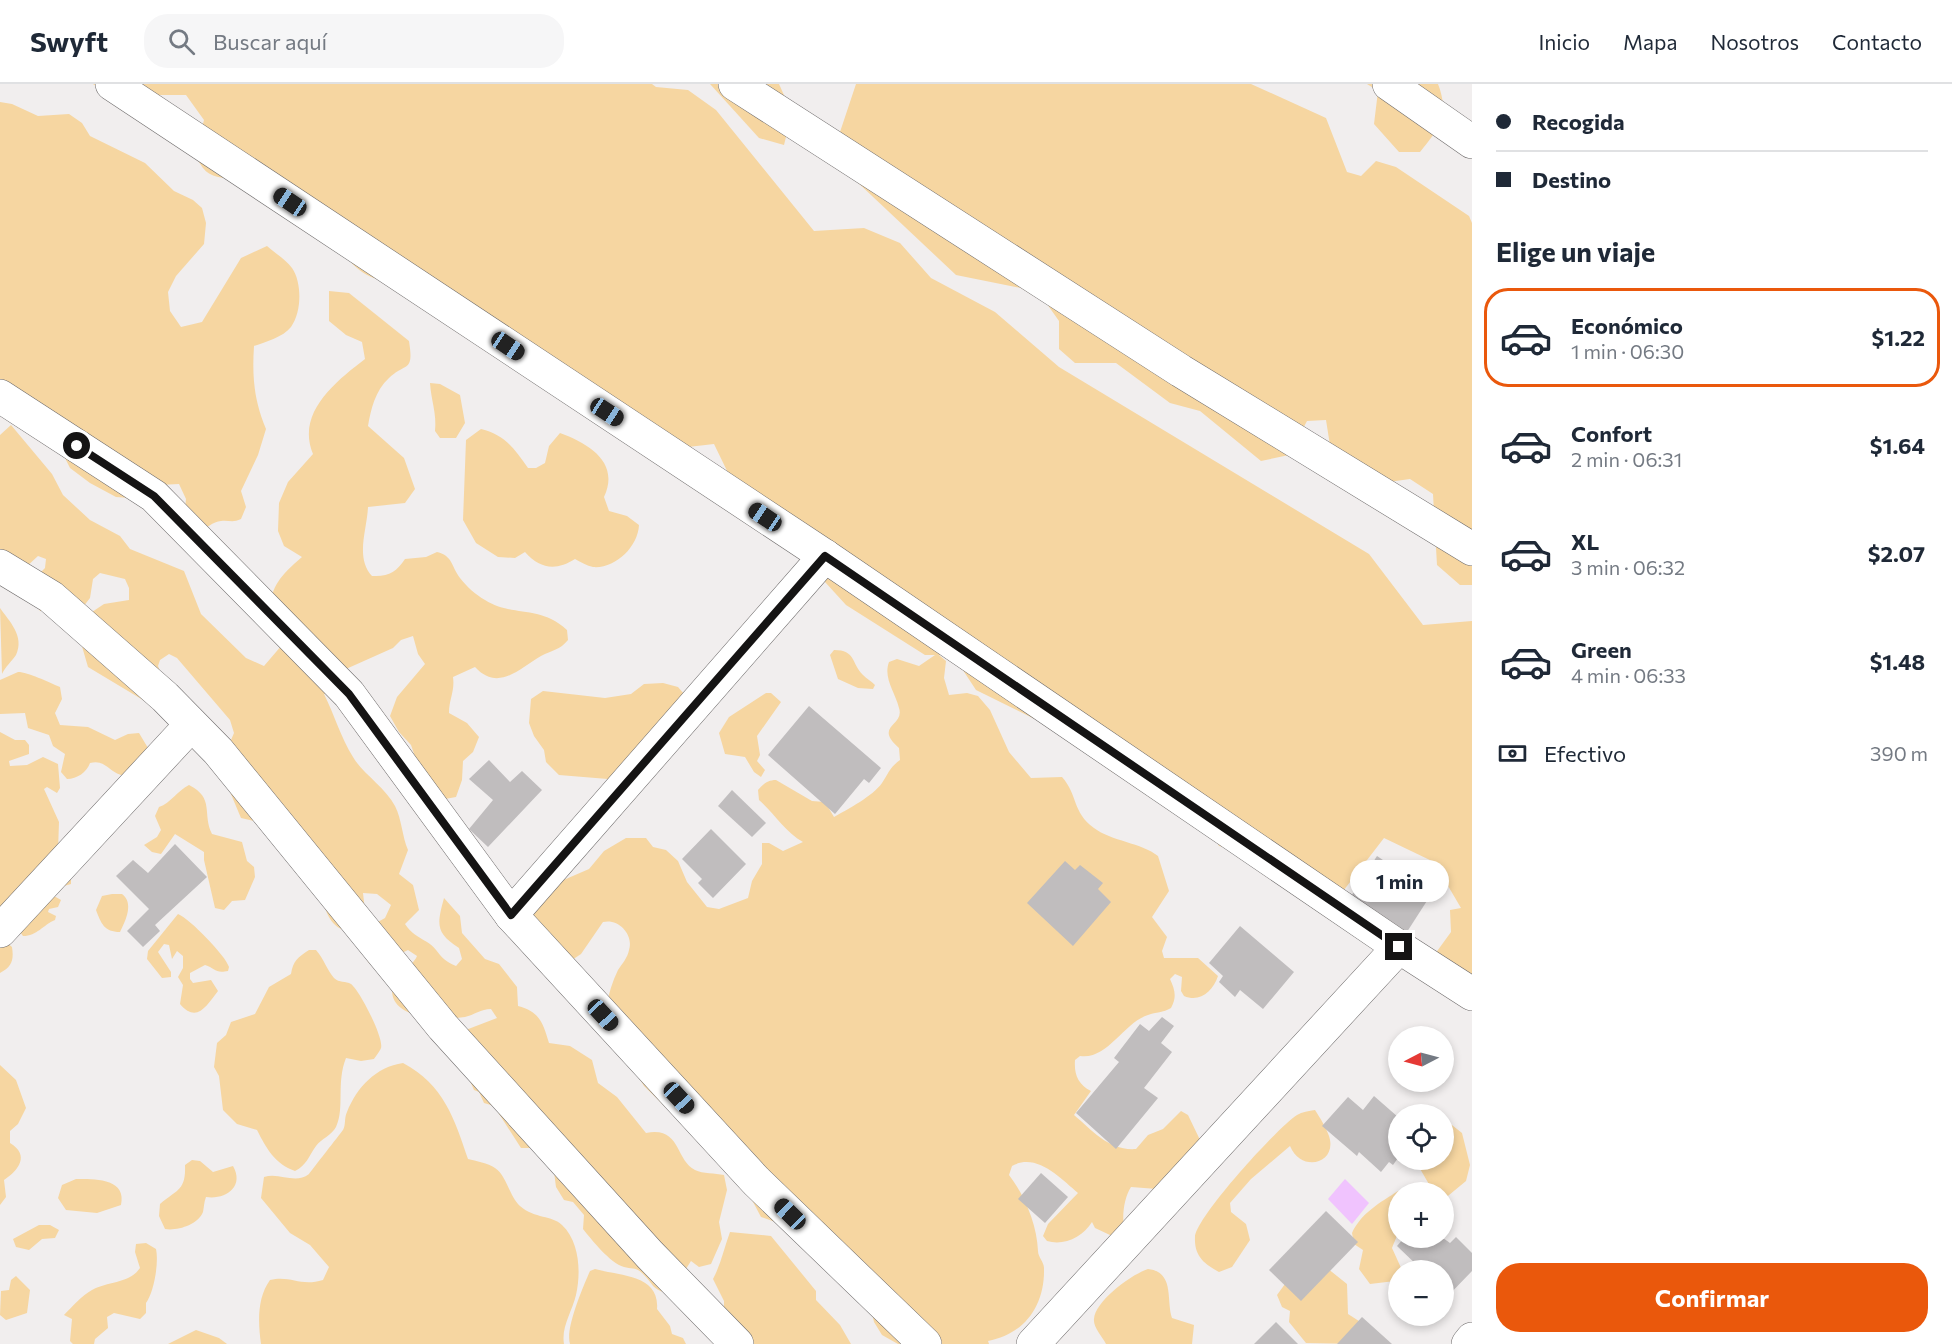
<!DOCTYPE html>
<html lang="es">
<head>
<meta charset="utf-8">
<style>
  body { margin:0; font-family:Commissioner,sans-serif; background:#f6f6f7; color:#1f2937; height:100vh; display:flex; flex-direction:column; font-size:22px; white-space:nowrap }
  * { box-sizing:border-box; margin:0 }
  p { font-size:20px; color:#747a83 }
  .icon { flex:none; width:33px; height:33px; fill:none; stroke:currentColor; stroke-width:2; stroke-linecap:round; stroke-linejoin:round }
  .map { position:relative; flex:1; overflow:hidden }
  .sheet { display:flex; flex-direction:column; background:#fff; width:480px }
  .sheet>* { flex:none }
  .banner { display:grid; align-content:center; height:132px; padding:0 24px; background:#fff }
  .needle { width:39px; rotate:264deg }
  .tools { position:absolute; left:1388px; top:942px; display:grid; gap:12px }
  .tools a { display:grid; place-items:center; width:66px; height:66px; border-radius:50%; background:#fff; box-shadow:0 3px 9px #0003; font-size:30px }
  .end { position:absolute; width:27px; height:27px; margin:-14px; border:8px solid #151414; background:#fff; box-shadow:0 0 0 3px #fff }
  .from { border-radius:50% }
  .bubble { position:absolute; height:42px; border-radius:21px; background:#fff; box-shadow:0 3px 9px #0003; font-size:20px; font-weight:700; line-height:42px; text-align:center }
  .car { position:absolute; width:18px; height:36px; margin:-18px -9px; border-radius:8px; box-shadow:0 0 4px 2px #0007; background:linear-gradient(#222 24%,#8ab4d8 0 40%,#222 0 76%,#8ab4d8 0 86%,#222 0) }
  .banner b { display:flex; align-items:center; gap:21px; height:57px; font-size:22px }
  .banner b+b { border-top:2px solid #e0e1e3 }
  .banner i { width:15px; height:15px; background:#1f2937 }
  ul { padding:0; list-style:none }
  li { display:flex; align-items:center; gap:18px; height:99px; margin:0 12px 9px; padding:0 12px; border:3px solid transparent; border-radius:24px }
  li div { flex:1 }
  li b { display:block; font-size:22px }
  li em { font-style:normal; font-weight:700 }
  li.current { border-color:#ea580c }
  li>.icon { width:54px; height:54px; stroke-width:1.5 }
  h2 { padding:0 24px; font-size:27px; line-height:72px }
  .pay { display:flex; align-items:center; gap:15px; height:66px; padding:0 24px; font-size:22px }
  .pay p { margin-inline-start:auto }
  .cta { display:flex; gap:12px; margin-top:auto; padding:12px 24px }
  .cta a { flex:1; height:69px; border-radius:24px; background:#ea580c; color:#fff; font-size:24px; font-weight:700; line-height:69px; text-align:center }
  header { display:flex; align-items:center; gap:36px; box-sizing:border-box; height:84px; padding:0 30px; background:#fff; border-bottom:2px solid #e0e1e3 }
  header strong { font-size:28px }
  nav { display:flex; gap:33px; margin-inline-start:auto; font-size:21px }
  .search { width:420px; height:54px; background:#f6f6f7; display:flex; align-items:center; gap:15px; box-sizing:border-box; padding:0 21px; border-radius:24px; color:#747a83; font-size:22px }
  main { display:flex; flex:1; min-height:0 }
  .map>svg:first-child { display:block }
</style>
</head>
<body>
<header>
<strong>Swyft</strong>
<div class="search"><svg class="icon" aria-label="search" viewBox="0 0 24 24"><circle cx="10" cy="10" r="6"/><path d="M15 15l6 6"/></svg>Buscar aquí</div>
<nav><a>Inicio</a><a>Mapa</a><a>Nosotros</a><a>Contacto</a></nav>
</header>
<main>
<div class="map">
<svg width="1472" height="1260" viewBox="0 0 1472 1260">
  <rect width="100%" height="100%" fill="#f1eeee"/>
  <g fill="#f6d6a1">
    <path d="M93,0h559l4,3 32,3 28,20 98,121 50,-3 36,15 31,35 64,34 64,55 310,187 54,71 49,-4v383l-37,-50 16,-22 -1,-22 11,-2 -27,-46 -50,-24 -47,61 -77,-45 -41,-8 -24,-50 -83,-24 -35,-32 -101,-50 -23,-35h-14l7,6 -2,17 5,17 18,-2 11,3 12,14 19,42 22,26 31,-1c16,18 10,35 32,51 17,13 48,15 64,28l11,35 -17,26 15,20 -5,14 2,7h34l20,18c-5,15 -18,27 -34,20l-3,-5 1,-14 -7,-3 -5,5c5,11 7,18 1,29 -8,5 -15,4 -23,7 -25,8 -40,45 -68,41l-5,4c-1,15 3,24 16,31l-17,24c19,16 35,36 62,34l12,-14 15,-6 18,-18 7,4 13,27 -44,47 -26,-2c-7,11 -9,28 -7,41l-6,7h-8l-15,-7 -3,-6c-9,15 -28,24 -45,19l-4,-5 5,-12 30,-31c-17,-14 -41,-41 -66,-27l-3,9c16,21 28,50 29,76 0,6 6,11 6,17 1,37 -19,66 -56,73l1,3h-91l-16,-9 -8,-13 -7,-30 -89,-69 -17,-6 -18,-34 -99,-97 -13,-21 -25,-59c3,-12 6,-24 12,-36 4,-6 10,-13 11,-20 5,-16 -11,-32 -26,-28l-22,32 -12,8 -48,-38 38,-42 30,-13 15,-18 22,-13h20l7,9 13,3 12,11 9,21 20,25 12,2 29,-11 4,-17 10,-17v-21h7l14,8 20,-9c-18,-10 -28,-28 -44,-42l-1,-10c5,-6 10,-10 18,-10l36,21 13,1 9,15c14,-8 39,-21 48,-34 6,-9 8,-16 18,-23l-1,-12c-26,-23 6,-22 0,-40 -4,-16 -16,-30 -10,-46l8,-3 22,7 16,-11h-10l-79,-50 -115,-126 -17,-35 -26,3 -284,-161c-30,-7 -45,-9 -62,-36l-118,-72c-17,-2 -22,-9 -29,-24l9,-34 -18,-25h-78z"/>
    <path d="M710,0h69l13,29 -8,32 -25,-7z"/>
    <path d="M856,0h395l75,34 21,54 14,4 15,-15 20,6 73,49 3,7v362h-12l-23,-20 -4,-71 -23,-15 -50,7 -28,-28 -6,-38 -19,1 -18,34 -28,6 -61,-50 -30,-8 -54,-40h-41l-16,-14v-28l-12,-17 -26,-16 -65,-13 -119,-112 1,-25z"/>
    <path d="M1367,0h71c12,31 1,45 -18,68h-21l-25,-28 4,-33z"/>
    <path d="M0,18l12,2 26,12 31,-2 13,9 8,13 55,27 29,28 19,9 9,8 4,15 -2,21 -28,32 -8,16 2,19 11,16 21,-5 39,-64 26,-12c8,7 19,14 25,22 10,14 10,44 -1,59 -8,10 -25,15 -37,19 -2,31 0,54 12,83l-8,26 -17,36 5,16 -5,12c-8,4 -12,1 -20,2 -8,1 -15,7 -22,11l-15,-13 2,-20 -7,-15 -20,1 -29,13 -14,-1 -26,-14 -20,-15 -10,-20 -60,-40z"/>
    <path d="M329,207l20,2 60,48c5,32 -3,21 -20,37 -14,13 -18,31 -21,48l36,32 11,31 -10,14 -37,4c-1,23 -13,51 4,69 17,1 24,-4 33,-17l21,-2 11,-5c16,4 14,14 23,26 6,8 16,17 25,22 29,18 53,4 82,30l1,10c-8,10 -16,10 -27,16 -22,13 -43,36 -66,11l-22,10c2,14 -4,22 -4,36l18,10 12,14 -6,15 -10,9 -1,19 -6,17 -11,2 -26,-31 -8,-23 -12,-13 -9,-16 7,-19 28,-33 -7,-10 -5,-18 -12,4 -8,8 -47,21 -13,25h-9c10,20 17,44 29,63 9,16 32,30 42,49 7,14 7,30 13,44l-9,24 14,11 6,25 -14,14c7,10 12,12 22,18 13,8 10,16 29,24l6,-7 -3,-11c-24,-15 -22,-24 -15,-50l16,18 2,17 23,26 14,5 18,23 1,19c22,6 25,17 31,37l21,3 22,14 6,23 19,14 29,36c35,-7 29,27 49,37 8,4 20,3 29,5l3,15 -8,32 3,17 -11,25 -12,3 -8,-6 -21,33c-20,-5 -15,-9 -28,-21 -6,-6 -11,-4 -18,-6 -14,-4 -32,-27 -41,-38l1,-14 -11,-13 -9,-2 -8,-13 -2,-15 -23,-24h-10l-27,-42 -10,-3 -5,-11 -5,-2 -24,-54 47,-18 -6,-9c-10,0 -17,6 -26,8 -23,4 -81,2 -72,-33 3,-13 19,-16 24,-28l-9,-6 -34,16 -6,-4 -5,-16 13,-23 9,-5 6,-13 -14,-11 -14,-1 2,18 -18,20c-20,-5 -20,-23 -29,-39 -11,-20 -48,-53 -64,-71l-13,-3 -16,-38 -7,-34 13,-6 3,-7 -4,-13 -53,-62 -8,-4 -9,6 -2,6 4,10 -14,27 -60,-36 -7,-24 11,-31 12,-8 25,-4v-12l-4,-9 -25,-6 -7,6 -3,19 -10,13 -11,-3 -29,3 -9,-15 6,-20 8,-8 1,-9 -8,-3 -13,12 -25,12v-145l11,-10 41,49 11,21 27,25 30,16 10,13 54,22 17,43 45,44 18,8 18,-21c-16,-42 -18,-56 20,-88l-18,-11 -6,-15 1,-28 9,-21 25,-28c-17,-41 22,-72 52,-95l-3,-17 -16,-7 -17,-14z"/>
    <path d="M430,299l10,1 20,11 5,28 -9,15h-16l-5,-7c2,-17 -4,-31 -5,-48z"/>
    <path d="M481,345c24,6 33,19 47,39h8l9,-5 4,-17 11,-13c30,11 60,30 44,64l5,14 18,5 12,9c-1,22 -24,44 -46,42 -6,-1 -12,-5 -18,-8 -19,12 -35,10 -50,-7l-10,6 -17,-1 -22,-14 -13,-23 3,-80z"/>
    <path d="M0,524c9,13 25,28 16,47 -4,6 -11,12 -14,19z"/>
    <path d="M834,566c22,0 17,13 29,25 4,4 8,6 12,10l-2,4 -15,-1 -20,-9 -8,-24z"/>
    <path d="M18,588c10,0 30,10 42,15l2,12 -7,14 5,12 28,2 27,13 13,-6 11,-1 9,15 -11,27c-5,0 -11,1 -16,0 -13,-4 -16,-16 -31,-12 -3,9 -13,16 -23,16l-6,-7 4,-18 -12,-8 -4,-11 -21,-7 -3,-15 -25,1v-34z"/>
    <path d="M663,599l15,4 12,14 -70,79 -61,-5 -13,-13 -2,-12 -10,-14 -5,-13 2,-24 12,-8 62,7 26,-4 13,-10z"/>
    <path d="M766,609h5l10,9 -24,34 3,19 -3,6 8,9 -4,7 -7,-5 -9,-15 -20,-3 -6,-21 10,-16z"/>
    <path d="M0,648l15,8h10l4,5v9l-20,7 1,5 17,-1 16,-8 15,7 2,24 -3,5 -10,-6 -3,2 15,33 -1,29 13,22v11l-7,2 -10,10 7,4 -3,7 -9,2 -1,3 8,4 -1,4c-12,5 -18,16 -32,16l-3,-4 -14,10 6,5c2,13 0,20 -12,26z"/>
    <path d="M189,701c26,13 13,29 23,49l30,8 5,19 7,6 1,10 -10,23 -13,1 -8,9 -9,-2 -11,-48v-8l-29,-18 -14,20 -9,-2 -8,-7 13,-8 4,-7 -6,-14 4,-9c12,-4 18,-16 30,-22z"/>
    <path d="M112,810h10c12,9 4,26 -2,38 -16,0 -19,-9 -24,-22l6,-14z"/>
    <path d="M178,830c11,4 48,42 51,53l-1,4c-13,3 -13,-3 -23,-6l-15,8v6l3,4 18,-3 7,11c-11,14 -21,33 -38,13l3,-19 -5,-8 5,-9v-12l-6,-5 -5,8 -3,-14 -5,-1 -6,8 13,20v5l-9,1 -15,-19 1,-8z"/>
    <path d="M309,866h7c8,9 11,20 18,28 5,5 12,3 17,6 9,7 33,54 30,64 -1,3 -5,8 -7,11l-13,2 -15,-3c-10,25 -1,50 -10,69 -4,8 -15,12 -20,19 -8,11 -9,19 -21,25 -20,-7 -29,-23 -38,-41l-20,-6 -14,-14 -4,-34 -5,-9 3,-24 9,-8 5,-13 24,-8 14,-27 22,-13c2,-13 7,-17 18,-24z"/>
    <path d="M403,979c41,22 51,55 65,96 8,2 20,4 27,9 12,8 14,28 25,38 15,13 32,9 42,19 18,17 19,48 14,70 -4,17 -15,32 -12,49h-303c-3,-22 -4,-46 9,-64 21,-5 30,7 53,0l6,-13 -19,-22 -20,-12 -29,-35 3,-21c16,-5 31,8 45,-3 2,-3 31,-40 34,-44 3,-5 1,-12 4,-18 10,-25 29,-45 56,-49z"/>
    <path d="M0,981l16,15 10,28 -8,16 -8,7v12c20,12 9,27 -6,37l2,17 -6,8z"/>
    <path d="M1315,1026c5,8 11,17 14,26 9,27 -27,38 -39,10l-39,33 -21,24 1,9 15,12 4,16 -18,27 -13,5c-15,-8 -25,-16 -24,-35 1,-20 83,-110 102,-122 5,-3 12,-4 18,-5z"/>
    <path d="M1443,1034l19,15 8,32 -4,16 -23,19v-8h-45v23l-6,8c9,10 4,14 0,25l10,22h-4v9l-3,2 -25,3 -11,-15 4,-19 -9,-6 -2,-11c9,-20 29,-31 46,-42l16,1 16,-6 -15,-26h28z"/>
    <path d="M192,1076l8,1 13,11 20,-6c12,21 -8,34 -27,31 -2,5 -2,10 -3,15 -5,13 -26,19 -38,17l-6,-13 1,-12c18,-15 26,-14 25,-39z"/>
    <path d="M76,1095c18,0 51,-1 45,26l-24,8 -31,-3 -8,-12 4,-13z"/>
    <path d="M39,1141h11l9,5 -4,8 -13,1 -13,11 -13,-3 -3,-8z"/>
    <path d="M730,1148l41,4 45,55v9l24,25 11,19h-115l-12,-17v-26l-11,-22c8,-15 11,-31 17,-47z"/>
    <path d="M146,1159l10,6c3,14 -2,43 -10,54v10l-6,6 -26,-6 -7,4 1,11 -13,11 -1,5h-21l-3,-3 2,-22 -8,-4c9,-9 17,-19 28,-25 16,-9 37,-6 48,-22l-5,-16 1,-8z"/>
    <path d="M1327,1184l20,16 1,30 14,9 -5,21 -51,-1 -17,-21 1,-11 -8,-4 -5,-12 8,-11z"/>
    <path d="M595,1185c24,7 65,5 62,40l13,17 2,8 11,4 3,6h-116c-5,-15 13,-57 20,-73z"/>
    <path d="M1148,1185c27,3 18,31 24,49l22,7 -2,19h-86c-4,-8 -13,-17 -12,-25 1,-18 38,-45 54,-50z"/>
    <path d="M16,1192l14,14 -3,23 -21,7 -6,-5 1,-24 8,-1 2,-10z"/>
    <path d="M196,1246l23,8 8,6h-59z"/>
  </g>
  <path fill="#f0c3fe" d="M1345,1095l24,24 -17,21 -24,-25z"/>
  <g fill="#c0bdbe">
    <path d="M809,622l72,62 -12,15 -5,-4 -29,35 -67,-59z"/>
    <path d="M489,676l21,22 12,-11 20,19 -54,57 -19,-18 24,-29 -24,-21z"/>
    <path d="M732,706l34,33 -14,14 -34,-31z"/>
    <path d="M711,745l35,35 -33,34 -15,-15 4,-4 -20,-20z"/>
    <path d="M175,760l32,33 -52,48 5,6 -17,16 -16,-16 22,-22 -33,-33 17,-16 15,13z"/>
    <path d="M1377,772l55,37 -27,42 -55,-37z"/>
    <path d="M1065,777l10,9 5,-5 23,18 -5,6 13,13 -38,44 -46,-43z"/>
    <path d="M1240,842l54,46 -31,37 -23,-19 -5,7 -16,-15 4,-6 -14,-13z"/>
    <path d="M1162,933l12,9 -13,17 11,9 -28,36 14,10 -42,51 -40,-36 43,-51 -5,-4 26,-34 9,7z"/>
    <path d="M1374,1012l24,21v41l-5,7 -4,-3 -8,10 -22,-20 -2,4 -35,-30 26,-29 15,13z"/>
    <path d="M1041,1089l27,24 -23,26 -27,-24z"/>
    <path d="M1326,1127l32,31 -57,59 -32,-31z"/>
    <path d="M1456,1153l16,16v18l-29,30v-31h-21l-25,-24 7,-8h39l7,5z"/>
    <path d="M1362,1233l30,27h-55z"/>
    <path d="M1276,1238l22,22h-44z"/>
  </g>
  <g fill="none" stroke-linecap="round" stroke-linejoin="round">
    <defs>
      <g id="minor">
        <path d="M112,0l713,472 574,391 73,47"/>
        <path d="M735,0l446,287 291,178"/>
        <path d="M1389,0l83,58"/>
        <path d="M0,312l154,100 195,198 162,221 245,266 169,163"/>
        <path d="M0,482l51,31 114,100 53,54 225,276 207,228 87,89"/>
        <path d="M511,831l314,-359"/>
        <path d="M0,847l191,-206"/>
        <path d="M1033,1260l366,-397"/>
        <path d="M1468,1260l4,-5"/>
      </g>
    </defs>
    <use href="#minor" stroke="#6e6b6b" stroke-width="34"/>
    <use href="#minor" stroke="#fff" stroke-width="33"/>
  </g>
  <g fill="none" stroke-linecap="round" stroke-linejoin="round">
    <path stroke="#151414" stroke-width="8" d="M77,362l77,50 195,198 162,221 314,-359 574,391"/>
  </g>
</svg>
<div class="tools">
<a><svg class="needle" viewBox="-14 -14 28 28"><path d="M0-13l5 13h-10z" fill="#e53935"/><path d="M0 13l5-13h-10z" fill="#747a83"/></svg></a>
<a><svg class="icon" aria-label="locate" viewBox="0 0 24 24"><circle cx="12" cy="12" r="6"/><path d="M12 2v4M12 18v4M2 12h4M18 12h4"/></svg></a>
<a>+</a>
<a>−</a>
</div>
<i class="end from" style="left:77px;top:362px"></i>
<i class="end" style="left:1399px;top:863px"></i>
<div class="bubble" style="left:1350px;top:776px;width:99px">1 min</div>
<i class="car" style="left:290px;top:118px;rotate:304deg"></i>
<i class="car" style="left:508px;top:262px;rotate:124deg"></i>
<i class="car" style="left:607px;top:328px;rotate:123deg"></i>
<i class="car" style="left:765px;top:433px;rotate:304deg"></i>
<i class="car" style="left:603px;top:931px;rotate:137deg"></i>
<i class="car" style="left:679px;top:1014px;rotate:137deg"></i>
<i class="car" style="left:790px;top:1130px;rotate:314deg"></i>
</div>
<section class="sheet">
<div class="banner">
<b><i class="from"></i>Recogida</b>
<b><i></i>Destino</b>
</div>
<h2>Elige un viaje</h2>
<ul>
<li class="current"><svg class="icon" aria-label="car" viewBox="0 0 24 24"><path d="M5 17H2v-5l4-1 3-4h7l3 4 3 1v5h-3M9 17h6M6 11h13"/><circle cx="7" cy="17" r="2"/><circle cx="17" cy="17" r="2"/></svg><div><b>Económico</b><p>1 min · 06:30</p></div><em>$1.22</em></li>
<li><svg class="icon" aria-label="car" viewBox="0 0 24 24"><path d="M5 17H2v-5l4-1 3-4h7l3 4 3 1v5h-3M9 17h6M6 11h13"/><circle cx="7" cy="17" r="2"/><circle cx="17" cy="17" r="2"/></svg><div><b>Confort</b><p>2 min · 06:31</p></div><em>$1.64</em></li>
<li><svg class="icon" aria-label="car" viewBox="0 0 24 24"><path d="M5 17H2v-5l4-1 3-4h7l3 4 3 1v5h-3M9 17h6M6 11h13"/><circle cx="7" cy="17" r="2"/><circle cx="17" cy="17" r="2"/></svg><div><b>XL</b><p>3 min · 06:32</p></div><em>$2.07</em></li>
<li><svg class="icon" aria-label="car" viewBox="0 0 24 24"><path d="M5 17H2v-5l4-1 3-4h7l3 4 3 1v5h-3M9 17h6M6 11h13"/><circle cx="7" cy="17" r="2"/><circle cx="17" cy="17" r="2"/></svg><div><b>Green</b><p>4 min · 06:33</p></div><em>$1.48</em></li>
</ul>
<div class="pay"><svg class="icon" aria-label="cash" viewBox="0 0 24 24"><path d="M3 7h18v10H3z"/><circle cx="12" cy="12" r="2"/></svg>Efectivo<p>390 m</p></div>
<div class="cta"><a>Confirmar</a></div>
</section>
</main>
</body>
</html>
